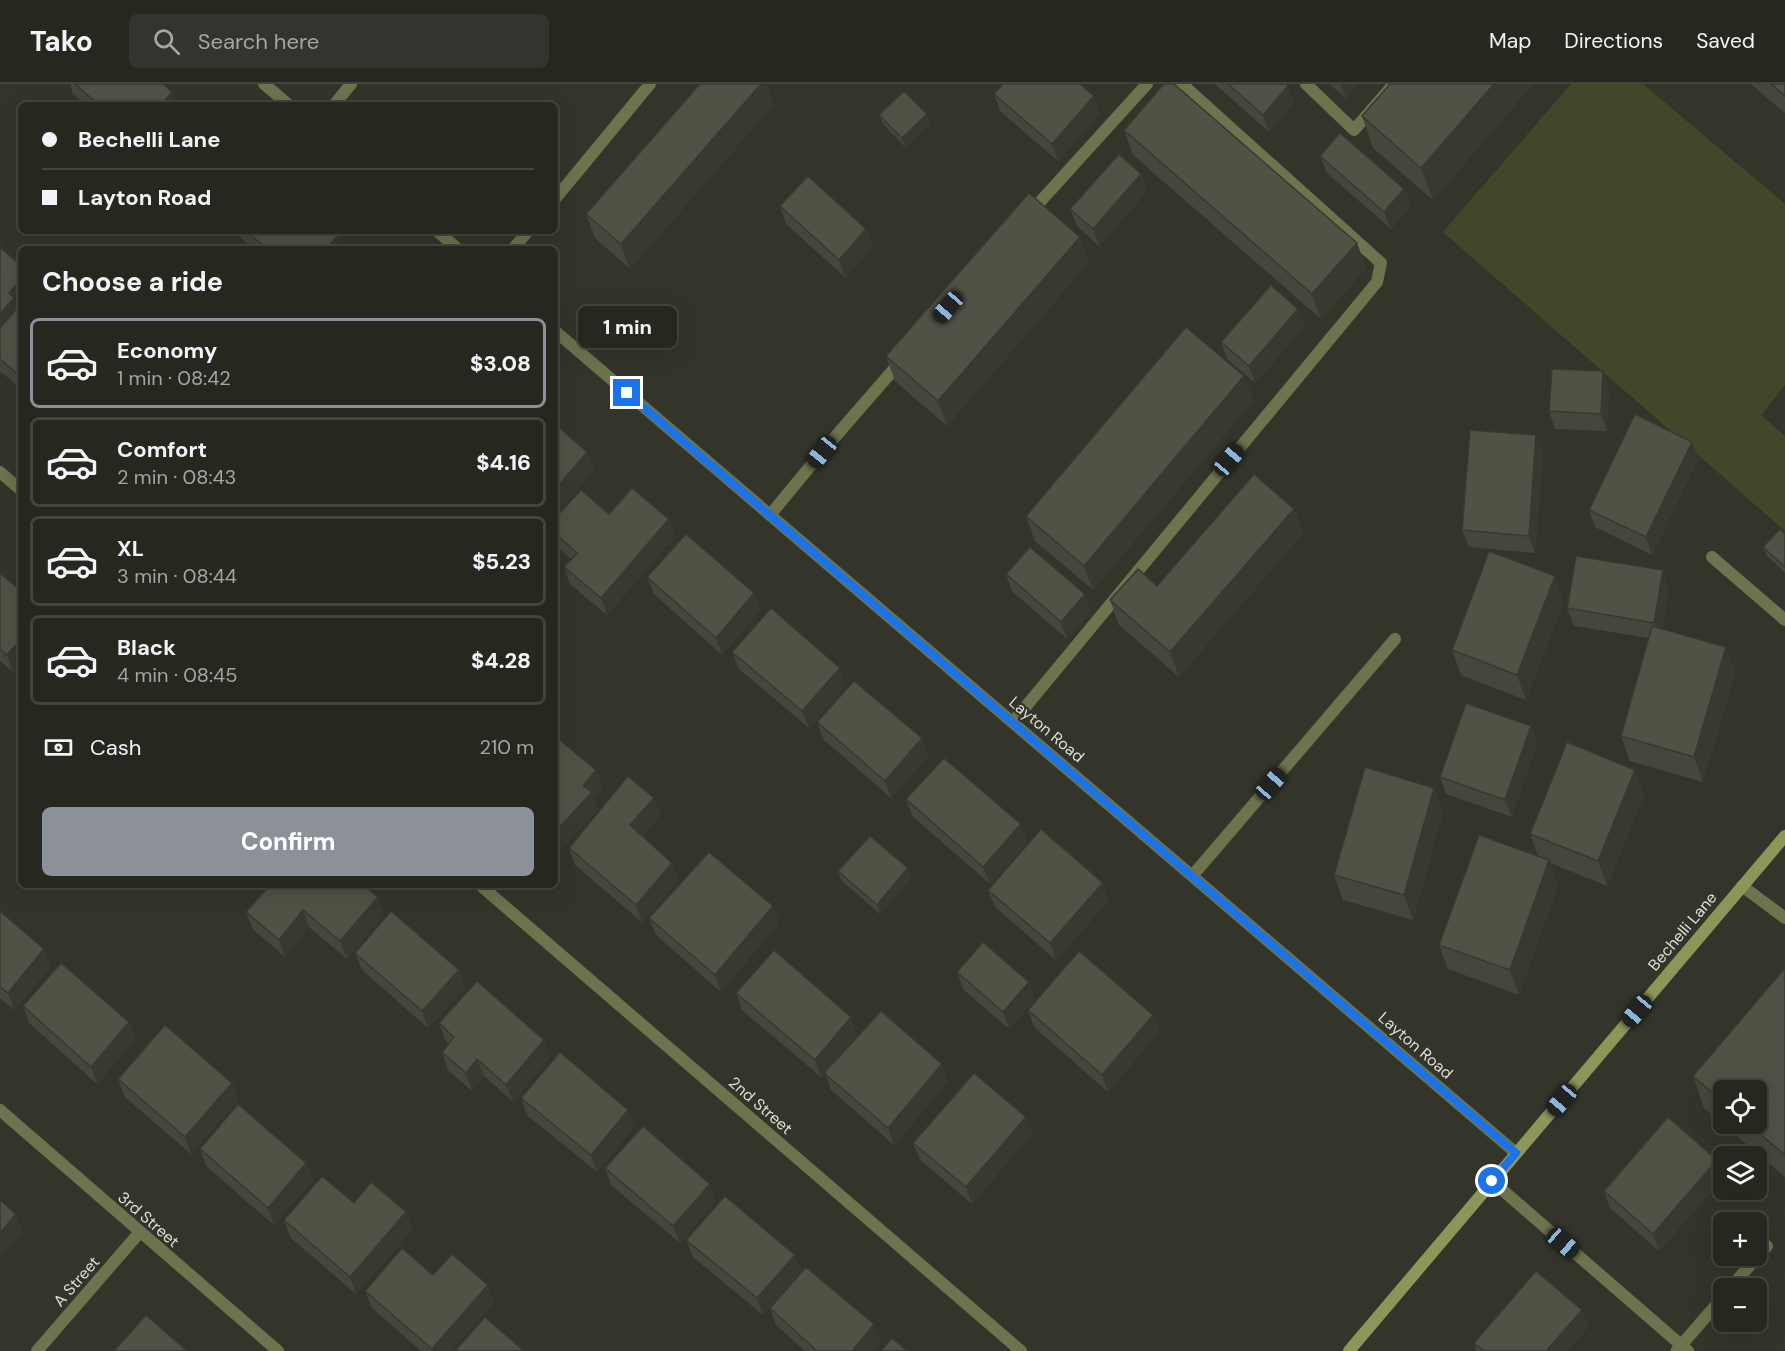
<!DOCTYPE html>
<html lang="en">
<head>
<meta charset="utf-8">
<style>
  body { margin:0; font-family:"DM Sans",sans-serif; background:#32342d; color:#f1f3f6; height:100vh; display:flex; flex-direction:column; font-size:22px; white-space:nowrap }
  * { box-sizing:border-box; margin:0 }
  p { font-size:20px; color:#a4a6a5 }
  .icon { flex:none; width:33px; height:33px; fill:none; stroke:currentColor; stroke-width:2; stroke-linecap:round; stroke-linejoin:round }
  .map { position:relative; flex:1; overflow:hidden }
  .sheet { position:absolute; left:18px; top:162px; width:540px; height:642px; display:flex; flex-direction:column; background:#262820; border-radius:9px; box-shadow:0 6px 24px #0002,0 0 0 2px #42443e }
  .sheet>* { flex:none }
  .top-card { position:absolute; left:18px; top:18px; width:540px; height:132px; border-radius:9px; box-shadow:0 6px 24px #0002,0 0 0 2px #42443e; display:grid; align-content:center; height:132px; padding:0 24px; background:#262820 }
  .buttons { position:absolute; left:1713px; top:996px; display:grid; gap:12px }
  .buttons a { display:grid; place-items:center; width:54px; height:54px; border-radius:9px; background:#262820; box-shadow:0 6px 24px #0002,0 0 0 2px #42443e; font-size:30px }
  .end { position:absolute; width:27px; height:27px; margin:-14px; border:8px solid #1a73e8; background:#fff; box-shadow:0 0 0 3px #fff }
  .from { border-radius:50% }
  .bubble { position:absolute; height:42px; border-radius:9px; background:#262820; box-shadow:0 6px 24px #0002,0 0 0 2px #42443e; font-size:20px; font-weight:800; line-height:42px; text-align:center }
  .car { position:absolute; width:18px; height:36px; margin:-18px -9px; border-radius:8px; box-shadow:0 0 4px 2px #0007; background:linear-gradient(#222 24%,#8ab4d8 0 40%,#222 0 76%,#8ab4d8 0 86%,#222 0) }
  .top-card b { display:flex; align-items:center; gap:21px; height:57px; font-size:22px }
  .top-card b+b { border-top:2px solid #42443e }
  .top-card i { width:15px; height:15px; background:#f1f3f6 }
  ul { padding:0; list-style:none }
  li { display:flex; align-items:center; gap:18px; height:90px; margin:0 12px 9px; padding:0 12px; border:3px solid #42443e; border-radius:9px }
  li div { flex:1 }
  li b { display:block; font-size:22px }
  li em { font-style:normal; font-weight:800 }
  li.active { border-color:#8c9099 }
  li>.icon { width:54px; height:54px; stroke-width:1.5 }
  h2 { padding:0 24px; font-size:27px; line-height:72px }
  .pay { display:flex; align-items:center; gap:15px; height:66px; padding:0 24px; font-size:22px }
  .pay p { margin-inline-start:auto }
  .button { display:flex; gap:12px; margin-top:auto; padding:12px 24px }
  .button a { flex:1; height:69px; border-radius:9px; background:#8c9099; color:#fff; font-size:24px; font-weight:800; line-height:69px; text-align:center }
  header { display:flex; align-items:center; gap:36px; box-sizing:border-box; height:84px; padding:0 30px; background:#262820; border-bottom:2px solid #42443e }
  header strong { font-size:28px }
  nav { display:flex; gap:33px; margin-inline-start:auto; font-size:21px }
  .search { width:420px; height:54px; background:#32342d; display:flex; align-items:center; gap:15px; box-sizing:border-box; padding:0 21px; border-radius:9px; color:#a4a6a5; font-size:22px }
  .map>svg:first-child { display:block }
</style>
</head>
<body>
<header>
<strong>Tako</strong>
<div class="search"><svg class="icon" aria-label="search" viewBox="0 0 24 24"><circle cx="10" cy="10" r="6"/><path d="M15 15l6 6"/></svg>Search here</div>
<nav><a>Map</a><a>Directions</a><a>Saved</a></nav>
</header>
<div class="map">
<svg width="1785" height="1267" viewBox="0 0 1785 1267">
  <rect width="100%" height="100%" fill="#33352a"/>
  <path fill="#414729" d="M1571,0h72l142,120v181l-24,30 24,21v95l-342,-299z"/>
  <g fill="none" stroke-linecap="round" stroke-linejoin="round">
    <g stroke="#6c734d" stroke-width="12">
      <path d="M1306,0l48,46 40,-46"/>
      <path d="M334,21l17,-21"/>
      <path d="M1029,130l118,-130"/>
      <path d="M770,431l52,-63 79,-91"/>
      <path d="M1712,473l73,63"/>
      <path d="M1013,638l364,-440 4,-19 -199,-179"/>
      <path d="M1193,791l202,-236"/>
      <path d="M1742,802l43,32"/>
      <path d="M1492,1097l196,170"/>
      <path d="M1730,1204l37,-42"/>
      <path d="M1677,1266l47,-54"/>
    </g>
    <g stroke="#6c734d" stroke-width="12">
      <path d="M264,0l25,21"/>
      <path d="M555,115l95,-115"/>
      <path d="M437,147l21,18"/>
      <path d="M513,165l15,-18"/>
      <path d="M555,247l961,822"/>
      <path d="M0,388l21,18"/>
      <path d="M480,801l541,466"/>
      <path d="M0,1026l278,241"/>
      <path d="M37,1267l103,-119"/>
    </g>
    <path stroke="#8b9658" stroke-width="12" d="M1349,1267l436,-515"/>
  </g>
  <g fill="#45473c" fill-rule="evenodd">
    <path d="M70,0h93l14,21h-91l-13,-11z"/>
    <path d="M1215,0h71l8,19 -25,29z"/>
    <path d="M1329,0h29l-12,14z"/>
    <path d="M1390,0h143l-100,116 -60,-52 -11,-32z"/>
    <path d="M1751,0h34v29z"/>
    <path d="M994,10l106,19 -42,48 -58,-50z"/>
    <path d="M774,20l-144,165 -35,-31 -9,-24z"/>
    <path d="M879,31l51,8 -25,24 -22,-23z"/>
    <path d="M1124,46l233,113 9,25 -45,51 -188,-164z"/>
    <path d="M1320,72l84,33 7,17 -20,23 -64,-56z"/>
    <path d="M1141,90l6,17 -48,55 -22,-20 -7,-17z"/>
    <path d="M780,122l86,23 7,18 -28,30 -59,-53z"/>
    <path d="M238,147h97l4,3 5,15h-90l-15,-13z"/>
    <path d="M1080,153l9,25 -142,164 -52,-45 -9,-25z"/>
    <path d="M0,163l21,19v123l-21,-18z"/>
    <path d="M1305,242l-50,57 -28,-24 -6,-17z"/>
    <path d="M1244,292l9,25 -160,189 -58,-49 -9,-25z"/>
    <path d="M1609,304l-2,43 -52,-2 -6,-18z"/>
    <path d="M555,340l39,45 -31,37 1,3 45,5 60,5 6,17 -68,79 -37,-31 -6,-17 7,-8 -16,-14z"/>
    <path d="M1543,368l-8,101 -66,-6 -7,-17z"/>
    <path d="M1698,375l-46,96 -57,-28 -6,-17z"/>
    <path d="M1294,425l9,24 -124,144 -60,-52 -9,-25 47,-14z"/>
    <path d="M1785,450v39l-18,-17 -4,-9z"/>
    <path d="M0,489l21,18v72l-8,9 -13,-11z"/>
    <path d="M1006,490l85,37 -24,28 -55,-48z"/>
    <path d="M647,493l107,16 6,17 -38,45 -68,-61z"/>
    <path d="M1669,503l-7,42 64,18 9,25 -32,110 -73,-21 -9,-25 28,-98 -75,-12 -7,-18z"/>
    <path d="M1564,517l-38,99 -65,-25 -9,-25z"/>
    <path d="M732,568l114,33 -37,43 -70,-59z"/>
    <path d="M817,638l112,33 -38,43 -68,-59z"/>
    <path d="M1531,642l6,17 -25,74 -66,-23 -6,-17z"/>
    <path d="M555,652l47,51 -8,11 4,11 -39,43 -4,-3z"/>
    <path d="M1635,686l9,25 -37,91 -57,-23 8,22 -39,110 -71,-26 -9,-24 99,-89 -8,-22z"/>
    <path d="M1434,704l9,24 -30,108 -70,-20 -9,-25z"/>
    <path d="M654,714l6,17 -18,21 37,44 -37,42 -67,-57 -6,-17z"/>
    <path d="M906,715l122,42 -38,43 -78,-68z"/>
    <path d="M838,787l74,6 -32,37 -39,-34z"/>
    <path d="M1103,799l6,17 -53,60 -61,-53 -7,-17z"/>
    <path d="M270,801l114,29 -37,45 -38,-32 -24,30 -32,-28 -7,-17z"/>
    <path d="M773,822l6,17 -58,69 -65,-57 -7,-17z"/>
    <path d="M0,827l51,55 -37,44 -14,-12z"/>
    <path d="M355,869l104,17 6,17 -37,41 -66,-58z"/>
    <path d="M1785,884v209l-81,-69 -11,-32zM1724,1006l32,34h-32z"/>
    <path d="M957,888l72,10 6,17 -26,30 -46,-40z"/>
    <path d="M736,909l121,41 -31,38 122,9 -54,64 -63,-55 -6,-17 -4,4 -79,-67z"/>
    <path d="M23,922l106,16 6,17 -38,45 -68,-61z"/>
    <path d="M1028,926l125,5 6,17 -51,60 -74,-65z"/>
    <path d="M439,939l112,34 -38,45 -29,-26 -12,15 -24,-21 -6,-18 7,-9 -4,-3z"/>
    <path d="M118,995l114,4 6,17 -47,54 -67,-58z"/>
    <path d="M521,1014l113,29 -37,45 -70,-57z"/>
    <path d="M1026,1033l6,17 -60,70 -52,-44 -7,-17z"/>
    <path d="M200,1065l106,14 7,17 -39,45 -68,-59z"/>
    <path d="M1717,1076l7,17 -65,74 -49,-43 -6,-17z"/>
    <path d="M605,1084l111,33 -36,42 -69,-58z"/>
    <path d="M354,1119l52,9 7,17 -57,65 -66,-57 -6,-17z"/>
    <path d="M686,1156l115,32 -38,43 -70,-58z"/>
    <path d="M433,1191l61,27 -43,49h-30l-49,-43 -7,-17z"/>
    <path d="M770,1224l111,34 -8,9h-68l-29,-26z"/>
    <path d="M1582,1226l6,17 -21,24h-90l-3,-8z"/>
  </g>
  <g fill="#383931">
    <path d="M761,0h6l7,20 -144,165 -9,-25z"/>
    <path d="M1340,0h18l-12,14z"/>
    <path d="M1494,0h39l-100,116 -12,-32z"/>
    <path d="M1288,2l6,17 -25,29 -6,-17z"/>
    <path d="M172,8l5,13h-16z"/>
    <path d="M1094,12l6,17 -42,48 -6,-17z"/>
    <path d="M927,30l3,9 -25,24 -3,-9z"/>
    <path d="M1141,90l6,17 -48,55 -6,-17z"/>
    <path d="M1404,105l7,17 -20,23 -7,-17z"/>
    <path d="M866,145l7,18 -28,30 -6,-17z"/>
    <path d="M339,150l5,15h-18z"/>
    <path d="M1080,153l9,25 -142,164 -9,-25z"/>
    <path d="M1357,159l9,25 -45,51 -9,-25z"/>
    <path d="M21,196v24l-21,35v-25l9,-21z"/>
    <path d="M1298,225l7,17 -50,57 -6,-17z"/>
    <path d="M1603,287l6,17 -2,43 -6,-17z"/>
    <path d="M1244,292l9,25 -160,189 -9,-24z"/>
    <path d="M1536,351l7,17 -8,101 -6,-17z"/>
    <path d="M1692,358l6,17 -46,96 -6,-18z"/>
    <path d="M587,368l7,17 -31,37 1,3 -9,11v-30z"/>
    <path d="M1294,425l9,24 -124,144 -9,-25z"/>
    <path d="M669,435l6,17 -68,79 -6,-17z"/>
    <path d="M1663,486l6,17 -9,53 -6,-17z"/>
    <path d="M1555,492l9,25 -38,99 -9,-25z"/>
    <path d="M754,509l6,17 -38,45 -6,-17z"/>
    <path d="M1085,510l6,17 -24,28 -6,-17z"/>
    <path d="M21,555v24l-8,9 -6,-17z"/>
    <path d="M1726,563l9,25 -32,110 -9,-25z"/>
    <path d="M840,584l6,17 -37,43 -7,-17z"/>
    <path d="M1531,642l6,17 -25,74 -7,-17z"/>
    <path d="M922,654l7,17 -38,43 -6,-17z"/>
    <path d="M596,686l6,17 -8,11 4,11 -39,43 -4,-11v-9l28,-46z"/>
    <path d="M1635,686l9,25 -37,91 -9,-25z"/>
    <path d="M1434,704l9,24 -30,108 -9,-25z"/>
    <path d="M654,714l6,17 -24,27 -6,-17z"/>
    <path d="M1021,740l7,17 -38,43 -7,-17z"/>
    <path d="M1549,776l9,25 -39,110 -9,-25z"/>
    <path d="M672,779l7,17 -37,42 -6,-17z"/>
    <path d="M908,784l4,9 -32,37 -3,-9z"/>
    <path d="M1103,799l6,17 -53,60 -6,-17z"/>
    <path d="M378,813l6,17 -37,45 -7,-18z"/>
    <path d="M773,822l6,17 -58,69 -6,-17z"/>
    <path d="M303,826l6,17 -24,30 -6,-17z"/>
    <path d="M44,865l7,17 -37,44 -6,-17z"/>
    <path d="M459,886l6,17 -37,41 -6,-17z"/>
    <path d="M1029,898l6,17 -26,30 -6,-17z"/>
    <path d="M1153,931l6,17 -51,60 -6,-17z"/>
    <path d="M851,933l6,17 -36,43 -6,-17z"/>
    <path d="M129,938l6,17 -38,45 -6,-17z"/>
    <path d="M544,956l7,17 -38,45 -7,-17z"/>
    <path d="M477,975l7,17 -12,15 -6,-18z"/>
    <path d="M942,980l6,17 -54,64 -6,-17z"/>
    <path d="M232,999l6,17 -47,54 -6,-17z"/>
    <path d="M628,1026l6,17 -37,45 -6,-17z"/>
    <path d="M1026,1033l6,17 -60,70 -6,-17z"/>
    <path d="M1717,1076l7,17 -65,74 -6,-17z"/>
    <path d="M306,1079l7,17 -39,45 -6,-17z"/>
    <path d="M710,1100l6,17 -36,42 -7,-17z"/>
    <path d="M406,1128l7,17 -57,65 -6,-17z"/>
    <path d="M16,1130l7,17 -23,27v-25z"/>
    <path d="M795,1171l6,17 -38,43 -6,-17z"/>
    <path d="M488,1201l6,17 -43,49h-18l-1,-2z"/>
    <path d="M1582,1226l6,17 -21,24h-21z"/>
    <path d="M874,1240l7,18 -8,9h-21z"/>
  </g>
  <g fill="#505246" stroke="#383931" stroke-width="1.5">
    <path d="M75,0h88l9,8 -11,13h-62z"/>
    <path d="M700,0h61l-140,160 -35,-30z"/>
    <path d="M1003,0h77l14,12 -42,48 -58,-50z"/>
    <path d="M1164,0h10l183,159 -45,51 -188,-164z"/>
    <path d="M1228,0h58l2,2 -25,29z"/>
    <path d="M1390,0h104l-73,84 -59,-52z"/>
    <path d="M1771,0h14v12z"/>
    <path d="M904,7l23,23 -25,24 -23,-23z"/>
    <path d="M1340,49l64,56 -20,23 -64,-56z"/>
    <path d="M1119,70l22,20 -48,55 -23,-20z"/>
    <path d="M808,92l58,53 -27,31 -59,-54z"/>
    <path d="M1029,109l51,44 -142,164 -52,-45z"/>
    <path d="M246,147h89l4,3 -13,15h-59z"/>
    <path d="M0,163l21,19v14l-12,13 5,5 -14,16z"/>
    <path d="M1271,201l27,24 -49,57 -28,-24z"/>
    <path d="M21,219v74l-21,-18v-31z"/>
    <path d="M1186,243l58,49 -160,190 -58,-50z"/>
    <path d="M1552,285l51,2 -2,43 -52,-3z"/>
    <path d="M1635,330l57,28 -46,95 -57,-27z"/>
    <path d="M555,340l32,28 -32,38 3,2 -3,4z"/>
    <path d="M1470,346l66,5 -7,101 -67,-6z"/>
    <path d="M1254,390l40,35 -124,143 -60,-52 28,-31 19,17z"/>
    <path d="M632,404l37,31 -68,79 -37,-31 13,-14 -22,-20v-15l26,-28 28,24z"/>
    <path d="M1780,445l5,5v33l-22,-20z"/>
    <path d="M686,450l68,59 -38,45 -69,-61z"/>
    <path d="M1030,463l55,47 -24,28 -55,-48z"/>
    <path d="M1489,467l66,25 -38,99 -65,-25z"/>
    <path d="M1576,472l87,14 -9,53 -87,-15z"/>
    <path d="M0,489l21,18v48l-14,16 -7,-6z"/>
    <path d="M771,524l69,60 -38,43 -70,-59z"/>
    <path d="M1652,542l74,21 -32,110 -73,-21z"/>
    <path d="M854,597l68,57 -37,43 -68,-59z"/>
    <path d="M1466,619l65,23 -26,74 -65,-23z"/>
    <path d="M555,652l41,34 -13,16 9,6 -37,40z"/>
    <path d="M1567,658l68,28 -37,91 -68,-27z"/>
    <path d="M944,674l77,66 -38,43 -77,-68z"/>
    <path d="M1365,683l69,21 -30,107 -70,-20z"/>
    <path d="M628,692l26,22 -24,27 42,38 -36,42 -67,-57z"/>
    <path d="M1041,745l62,54 -53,60 -62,-53z"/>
    <path d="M1479,751l70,25 -39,110 -71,-25z"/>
    <path d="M870,752l38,32 -31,37 -39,-34z"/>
    <path d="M709,768l64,54 -58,69 -66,-57z"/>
    <path d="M270,801h93l15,12 -38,44 -37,-31 -24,30 -33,-28z"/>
    <path d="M0,827l44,38 -36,44 -8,-6z"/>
    <path d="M391,827l68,59 -37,41 -67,-58z"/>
    <path d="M983,858l46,40 -26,30 -46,-40z"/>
    <path d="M774,866l77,67 -36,43 -79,-67z"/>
    <path d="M1079,867l74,64 -51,60 -74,-65z"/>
    <path d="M61,879l68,59 -38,45 -68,-61z"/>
    <path d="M1785,884v187l-37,-31h8v-34h-32v13l-31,-27z"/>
    <path d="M477,897l67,59 -38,45 -29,-26 -11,14 -24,-21 12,-15 -15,-14z"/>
    <path d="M881,927l61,53 -54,64 -64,-55z"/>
    <path d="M165,941l67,58 -47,54 -67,-58z"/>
    <path d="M560,968l68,58 -37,45 -70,-57z"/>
    <path d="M974,989l52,44 -60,70 -53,-44z"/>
    <path d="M238,1020l68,59 -38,45 -68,-59z"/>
    <path d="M1668,1033l49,43 -64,74 -49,-43z"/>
    <path d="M643,1042l67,58 -37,42 -68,-58z"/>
    <path d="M322,1092l32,27 17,-21 35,30 -56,65 -66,-57z"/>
    <path d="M725,1112l70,59 -38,43 -71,-58z"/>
    <path d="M0,1116l16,14 -16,19z"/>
    <path d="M402,1164l31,27 19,-21 36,31 -56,64 -67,-58z"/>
    <path d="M806,1183l68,57 -22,27h-35l-47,-43z"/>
    <path d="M1536,1187l46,39 -36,41h-62l-10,-8z"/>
    <path d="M146,1231l41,36h-73z"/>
    <path d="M485,1233l39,34h-69z"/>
    <path d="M892,1254l15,13h-26z"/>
  </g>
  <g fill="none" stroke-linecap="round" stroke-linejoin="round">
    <path stroke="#1a73e8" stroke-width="8" d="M627,309l889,760 -24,28"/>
  </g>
  <g text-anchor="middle" stroke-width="4.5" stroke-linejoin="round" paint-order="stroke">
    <g font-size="16" fill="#dedfd8" stroke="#33352a">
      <text transform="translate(1047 645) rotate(40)" y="6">Layton Road</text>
      <text transform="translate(1682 847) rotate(-50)" y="6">Bechelli Lane</text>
      <text transform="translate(1416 961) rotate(41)" y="6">Layton Road</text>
      <text transform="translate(761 1021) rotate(41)" y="6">2nd Street</text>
      <text transform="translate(149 1135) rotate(41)" y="6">3rd Street</text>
      <text transform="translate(76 1197) rotate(-49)" y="6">A Street</text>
    </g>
  </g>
</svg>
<div class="buttons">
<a><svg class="icon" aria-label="locate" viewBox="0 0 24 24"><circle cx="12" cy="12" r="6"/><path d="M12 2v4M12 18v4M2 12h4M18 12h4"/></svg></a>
<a><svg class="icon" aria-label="layers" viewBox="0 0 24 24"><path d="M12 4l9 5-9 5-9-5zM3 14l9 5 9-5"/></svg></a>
<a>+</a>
<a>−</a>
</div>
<i class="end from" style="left:1492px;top:1097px"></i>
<i class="end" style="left:627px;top:309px"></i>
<div class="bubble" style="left:578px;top:222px;width:99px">1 min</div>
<i class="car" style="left:948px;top:223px;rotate:221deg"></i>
<i class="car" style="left:822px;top:368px;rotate:219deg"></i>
<i class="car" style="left:1229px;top:376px;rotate:40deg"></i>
<i class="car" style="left:1271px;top:700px;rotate:41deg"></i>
<i class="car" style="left:1637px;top:927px;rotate:220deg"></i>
<i class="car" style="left:1562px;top:1016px;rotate:220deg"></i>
<i class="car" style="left:1563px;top:1159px;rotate:131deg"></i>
<div class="top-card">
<b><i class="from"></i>Bechelli Lane</b>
<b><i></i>Layton Road</b>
</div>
<section class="sheet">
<h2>Choose a ride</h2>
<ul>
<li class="active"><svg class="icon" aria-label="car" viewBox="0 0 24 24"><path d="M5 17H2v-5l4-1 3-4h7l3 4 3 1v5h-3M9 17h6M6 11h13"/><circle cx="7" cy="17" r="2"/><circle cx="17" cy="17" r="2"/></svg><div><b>Economy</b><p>1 min · 08:42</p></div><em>$3.08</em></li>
<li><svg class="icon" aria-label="car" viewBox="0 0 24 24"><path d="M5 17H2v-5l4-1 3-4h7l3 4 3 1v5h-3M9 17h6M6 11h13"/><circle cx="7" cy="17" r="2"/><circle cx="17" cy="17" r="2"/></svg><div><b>Comfort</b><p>2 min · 08:43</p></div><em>$4.16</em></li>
<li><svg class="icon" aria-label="car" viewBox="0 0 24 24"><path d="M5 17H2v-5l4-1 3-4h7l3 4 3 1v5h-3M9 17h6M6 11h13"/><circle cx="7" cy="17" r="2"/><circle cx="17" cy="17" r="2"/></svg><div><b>XL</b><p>3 min · 08:44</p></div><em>$5.23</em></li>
<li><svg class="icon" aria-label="car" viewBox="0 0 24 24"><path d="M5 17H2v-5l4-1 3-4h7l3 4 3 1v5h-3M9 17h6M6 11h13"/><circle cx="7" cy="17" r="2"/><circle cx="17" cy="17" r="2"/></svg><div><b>Black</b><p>4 min · 08:45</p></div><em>$4.28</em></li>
</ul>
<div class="pay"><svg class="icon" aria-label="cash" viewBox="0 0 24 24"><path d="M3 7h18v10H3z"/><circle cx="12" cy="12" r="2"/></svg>Cash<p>210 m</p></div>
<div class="button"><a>Confirm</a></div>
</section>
</div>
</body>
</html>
